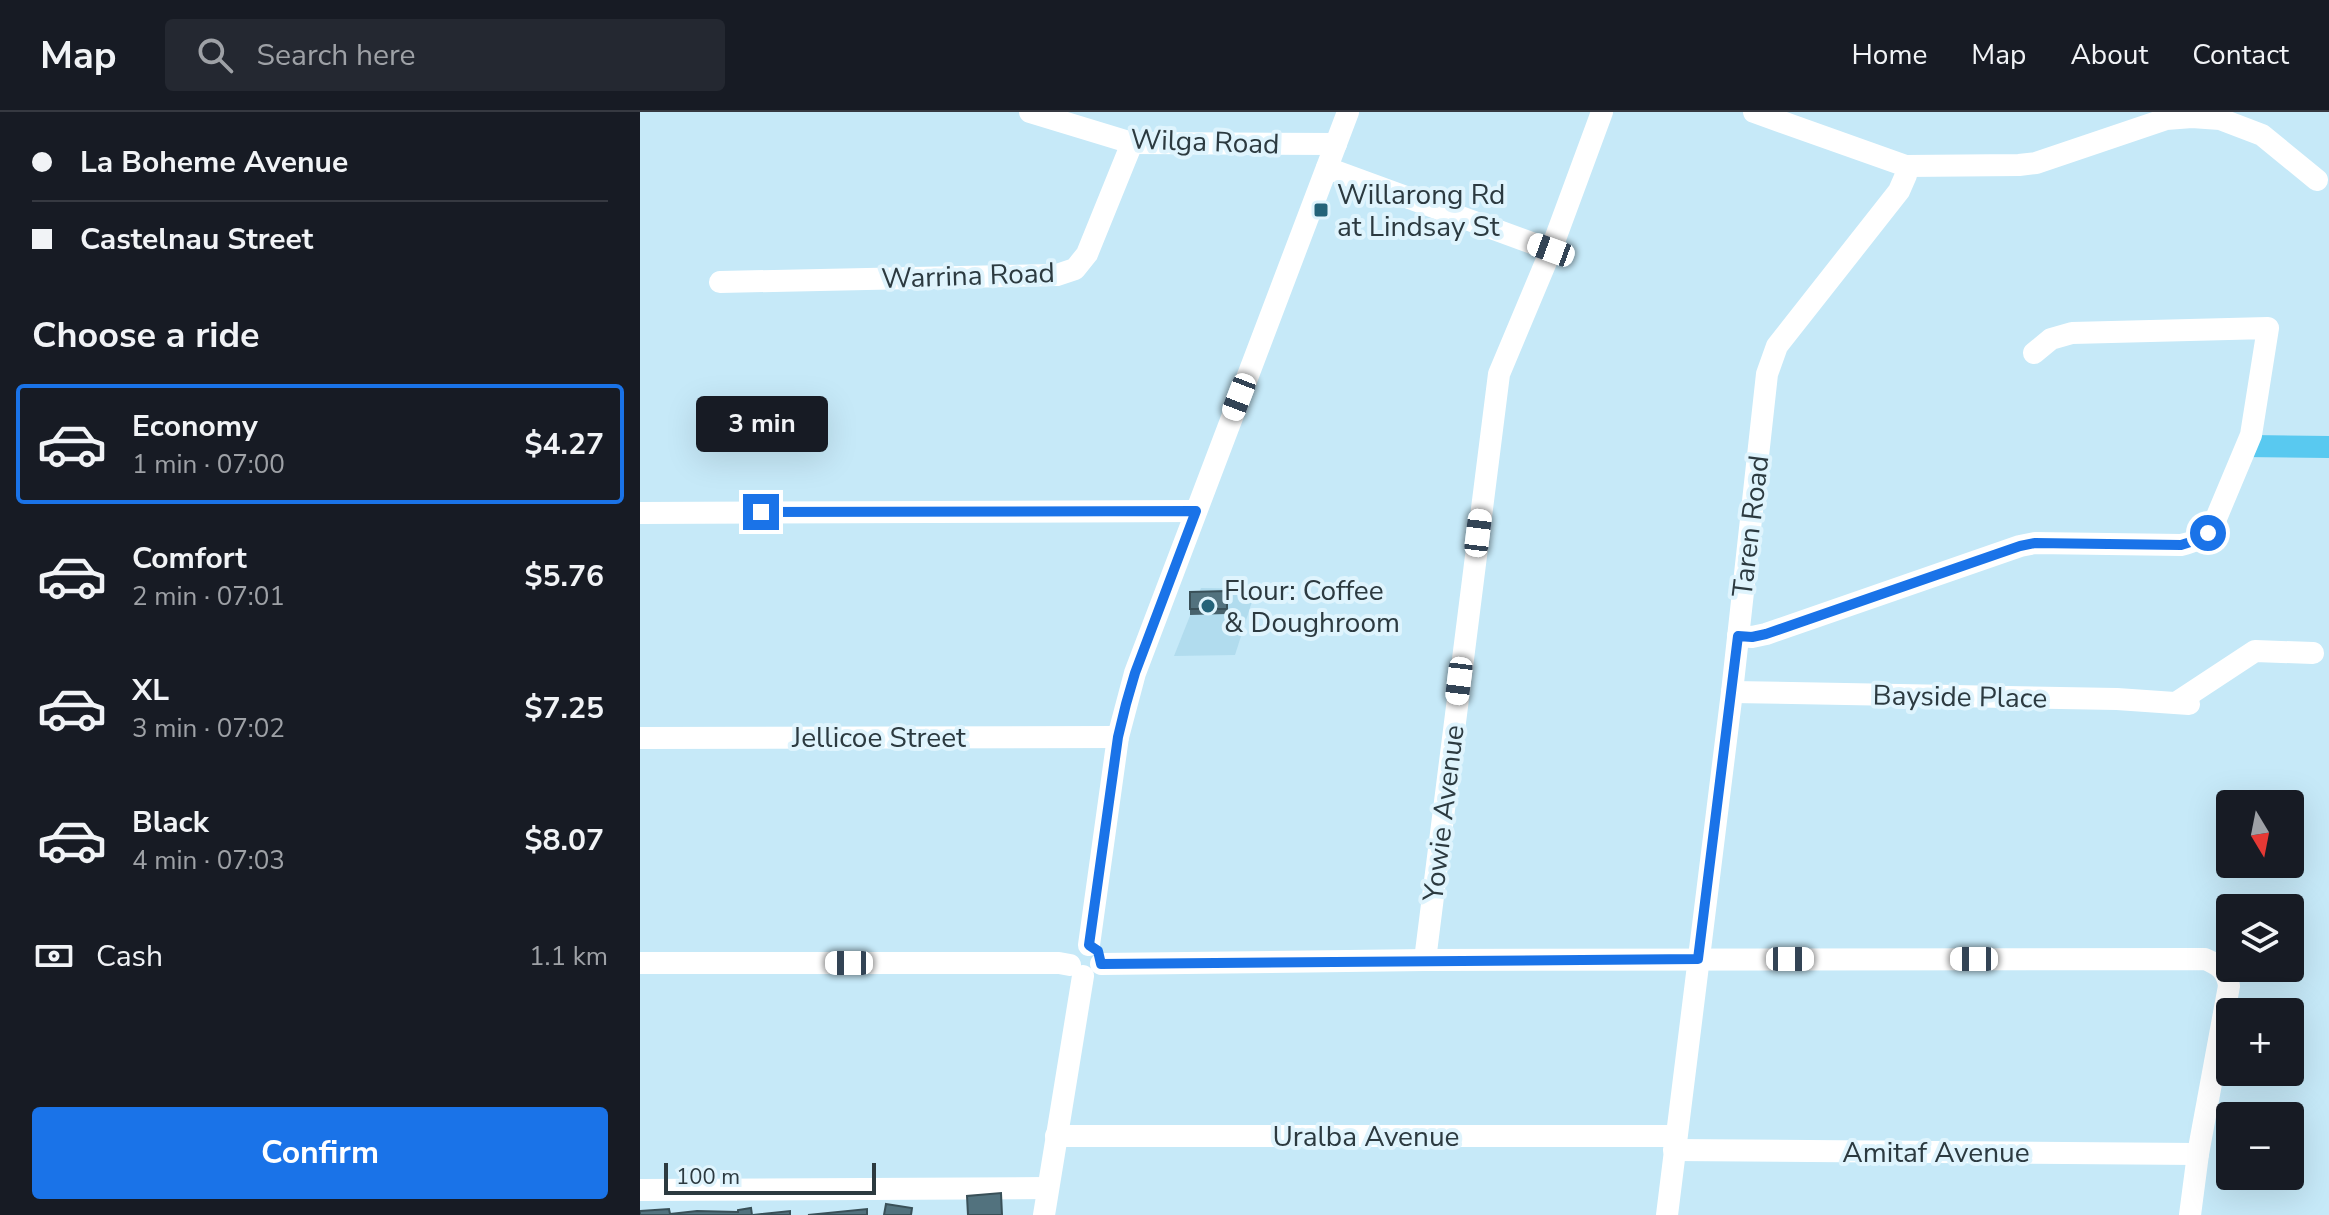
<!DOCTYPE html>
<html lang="en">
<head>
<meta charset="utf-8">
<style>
  body { margin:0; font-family:"Nunito Sans",sans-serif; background:#242831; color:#f1f3f6; height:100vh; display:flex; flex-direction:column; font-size:30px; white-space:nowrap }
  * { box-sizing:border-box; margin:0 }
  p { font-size:26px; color:#9ea1a6 }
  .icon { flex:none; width:44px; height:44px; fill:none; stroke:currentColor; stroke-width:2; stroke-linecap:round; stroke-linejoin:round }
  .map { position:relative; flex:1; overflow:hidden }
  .drawer { display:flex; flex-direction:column; background:#171b24; width:640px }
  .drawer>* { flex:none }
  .banner { display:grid; align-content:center; height:176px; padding:0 32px; background:#171b24 }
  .needle { width:52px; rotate:170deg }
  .buttons { position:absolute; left:1576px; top:678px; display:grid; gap:16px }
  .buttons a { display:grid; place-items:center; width:88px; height:88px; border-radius:8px; background:#171b24; box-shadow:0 8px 32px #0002; font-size:40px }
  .scale { position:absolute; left:24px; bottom:20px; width:212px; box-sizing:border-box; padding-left:8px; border:4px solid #2c3a40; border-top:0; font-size:22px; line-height:28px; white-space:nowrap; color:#2c3a40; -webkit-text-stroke:6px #dff4fd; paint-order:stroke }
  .end { position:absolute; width:36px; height:36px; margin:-18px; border:10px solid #1a73e8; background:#fff; box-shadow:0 0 0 4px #fff }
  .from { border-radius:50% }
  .bubble { position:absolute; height:56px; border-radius:8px; background:#171b24; box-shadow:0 8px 32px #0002; font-size:26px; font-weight:700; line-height:56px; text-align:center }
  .car { position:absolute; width:24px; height:48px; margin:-24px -12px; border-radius:10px; box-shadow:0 0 6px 2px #0007; background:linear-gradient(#fff 24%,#345 0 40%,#fff 0 76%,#345 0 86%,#fff 0) }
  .banner b { display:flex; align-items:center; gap:28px; height:76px; font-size:30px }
  .banner b+b { border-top:2px solid #363941 }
  .banner i { width:20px; height:20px; background:#f1f3f6 }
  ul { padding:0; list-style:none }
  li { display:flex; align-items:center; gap:24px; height:120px; margin:0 16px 12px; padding:0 16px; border:4px solid transparent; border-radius:8px }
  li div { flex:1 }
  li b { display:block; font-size:30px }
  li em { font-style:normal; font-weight:700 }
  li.on { border-color:#1a73e8 }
  li>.icon { width:72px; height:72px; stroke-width:1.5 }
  h2 { padding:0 32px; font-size:36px; line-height:96px }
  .pay { display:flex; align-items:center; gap:20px; height:88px; padding:0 32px; font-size:30px }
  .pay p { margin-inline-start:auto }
  .button { display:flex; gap:16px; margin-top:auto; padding:16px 32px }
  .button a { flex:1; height:92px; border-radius:8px; background:#1a73e8; color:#fff; font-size:32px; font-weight:700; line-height:92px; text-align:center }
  header { display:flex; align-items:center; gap:48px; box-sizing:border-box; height:112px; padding:0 40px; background:#171b24; border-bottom:2px solid #363941 }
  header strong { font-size:38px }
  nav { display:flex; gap:44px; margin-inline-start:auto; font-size:28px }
  .search { width:560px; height:72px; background:#242831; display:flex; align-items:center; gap:20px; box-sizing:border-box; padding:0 28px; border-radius:8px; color:#9ea1a6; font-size:30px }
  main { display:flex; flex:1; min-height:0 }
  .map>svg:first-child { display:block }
</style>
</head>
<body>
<header>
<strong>Map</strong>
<div class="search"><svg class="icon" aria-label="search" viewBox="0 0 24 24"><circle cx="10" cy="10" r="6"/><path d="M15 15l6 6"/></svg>Search here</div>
<nav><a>Home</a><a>Map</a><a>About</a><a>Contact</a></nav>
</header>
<main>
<section class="drawer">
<div class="banner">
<b><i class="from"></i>La Boheme Avenue</b>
<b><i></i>Castelnau Street</b>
</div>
<h2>Choose a ride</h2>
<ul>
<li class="on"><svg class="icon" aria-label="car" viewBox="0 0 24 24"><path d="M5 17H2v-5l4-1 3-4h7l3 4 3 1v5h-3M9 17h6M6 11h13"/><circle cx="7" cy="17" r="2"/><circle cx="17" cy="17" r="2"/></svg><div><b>Economy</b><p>1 min · 07:00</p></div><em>$4.27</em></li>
<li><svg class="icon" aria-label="car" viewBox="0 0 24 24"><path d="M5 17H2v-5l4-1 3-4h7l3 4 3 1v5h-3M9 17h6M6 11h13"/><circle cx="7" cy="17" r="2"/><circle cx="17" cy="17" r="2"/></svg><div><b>Comfort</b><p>2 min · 07:01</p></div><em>$5.76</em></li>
<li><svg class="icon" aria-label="car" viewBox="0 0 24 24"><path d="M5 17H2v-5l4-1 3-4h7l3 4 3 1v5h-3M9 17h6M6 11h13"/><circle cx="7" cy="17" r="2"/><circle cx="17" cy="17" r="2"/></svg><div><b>XL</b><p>3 min · 07:02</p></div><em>$7.25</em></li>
<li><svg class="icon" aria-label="car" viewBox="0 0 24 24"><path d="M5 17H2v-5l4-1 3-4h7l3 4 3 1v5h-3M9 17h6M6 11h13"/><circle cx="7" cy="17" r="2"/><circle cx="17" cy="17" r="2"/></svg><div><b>Black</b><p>4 min · 07:03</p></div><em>$8.07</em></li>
</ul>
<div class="pay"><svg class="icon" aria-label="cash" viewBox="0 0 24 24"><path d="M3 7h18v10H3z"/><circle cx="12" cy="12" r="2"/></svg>Cash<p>1.1 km</p></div>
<div class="button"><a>Confirm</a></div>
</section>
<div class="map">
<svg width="1689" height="1103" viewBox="0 0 1689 1103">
  <rect width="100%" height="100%" fill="#c6e9f8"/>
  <path fill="#b1dcee" d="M561,476l55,1 -21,66 -61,1z"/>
  <path fill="#59c9f0" d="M1611,323l78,1v22l-86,-1z"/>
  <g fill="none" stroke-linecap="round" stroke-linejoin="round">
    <g stroke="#fff" stroke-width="22">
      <path d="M390,0l102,31 204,1"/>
      <path d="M1114,0l152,54 113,-1 17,-2 130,-44 26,-2 28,2 42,16 55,45"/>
      <path d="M687,56l224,82"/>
      <path d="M80,170l337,-7 18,-6 12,-15 45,-111"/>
      <path d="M0,401l556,-2"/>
      <path d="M1098,524l14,1 14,-3 254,-88 15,-3 146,2c13,-3 22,-7 31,-17l39,-93 17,-107 -196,5 -21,6 -17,14"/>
      <path d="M1092,580l385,7 72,5"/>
      <path d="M1536,591l79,-52 58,2"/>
      <path d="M0,626l478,-1"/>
      <path d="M449,833l29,-208 17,-64 213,-561"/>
      <path d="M785,848l74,-586 52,-124 51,-138"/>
      <path d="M0,851h419l11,2"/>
      <path d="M461,852l324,-4 780,-1c14,6 22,11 24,27l-31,168 -8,61"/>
      <path d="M416,1024h620"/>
      <path d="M1034,1038l524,4"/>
      <path d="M0,1078l408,-2"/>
      <path d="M404,1103l39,-239"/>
      <path d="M1027,1103l65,-523 35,-318 10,-28 122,-155 7,-16v-9"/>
    </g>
  </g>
  <path fill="#47626c" d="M587,479v23l-37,1v-23z"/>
  <g fill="#52727e" stroke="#395058" stroke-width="2">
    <path d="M587,479v18h-37v-17z"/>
    <path d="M361,1081l1,22h-34l-1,-19z"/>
    <path d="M246,1092l26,4 -1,7h-27z"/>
    <path d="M111,1096l1,7h-112v-4l29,-2 1,5 27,-3 41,1v-2z"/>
    <path d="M227,1097v6h-59z"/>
    <path d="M150,1099v4h-37z"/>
  </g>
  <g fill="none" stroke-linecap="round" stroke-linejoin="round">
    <path stroke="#1a73e8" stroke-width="10" d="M121,400l435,-1 -61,162 -9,31 -8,33 -29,208 9,6 3,13 597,-5 40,-323 14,1 14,-3 254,-88 15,-3 146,2 19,-6 8,-6"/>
  </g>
  <g fill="#246379" stroke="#dff4fd" stroke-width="3">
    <rect x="673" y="90" width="16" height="16" rx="4"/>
    <circle cx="568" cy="494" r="8"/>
  </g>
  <g text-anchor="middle" stroke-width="8" stroke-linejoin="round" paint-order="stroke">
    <g font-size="28" fill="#2c3a40" stroke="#dff4fd">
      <text transform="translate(565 29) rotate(2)" y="10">Wilga Road</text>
      <text transform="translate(328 163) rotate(-2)" y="10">Warrina Road</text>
      <text transform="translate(1110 414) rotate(-83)" y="10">Taren Road</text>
      <text transform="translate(1320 584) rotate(1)" y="10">Bayside Place</text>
      <text x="239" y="635">Jellicoe Street</text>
      <text transform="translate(803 701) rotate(-83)" y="10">Yowie Avenue</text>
      <text x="726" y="1034">Uralba Avenue</text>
      <text x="1296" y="1050">Amitaf Avenue</text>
    </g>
    <g font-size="28" fill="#2c3a40" stroke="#dff4fd" text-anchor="start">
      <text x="697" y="92">Willarong Rd<tspan x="697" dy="32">at Lindsay St</tspan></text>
      <text x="584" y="488">Flour: Coffee<tspan x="584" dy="32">&amp; Doughroom</tspan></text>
    </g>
  </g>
</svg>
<div class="buttons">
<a><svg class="needle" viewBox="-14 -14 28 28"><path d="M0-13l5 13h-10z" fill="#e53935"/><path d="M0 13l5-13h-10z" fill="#9ea1a6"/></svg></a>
<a><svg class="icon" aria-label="layers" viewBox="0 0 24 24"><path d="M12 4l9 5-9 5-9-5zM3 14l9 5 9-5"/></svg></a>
<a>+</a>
<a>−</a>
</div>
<div class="scale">100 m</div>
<i class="end from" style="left:1568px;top:421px"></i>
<i class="end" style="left:121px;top:400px"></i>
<div class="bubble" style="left:56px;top:284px;width:132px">3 min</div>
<i class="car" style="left:911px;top:138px;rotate:290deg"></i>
<i class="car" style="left:599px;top:285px;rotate:201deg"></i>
<i class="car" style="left:838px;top:421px;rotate:7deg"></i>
<i class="car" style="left:819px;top:569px;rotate:187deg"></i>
<i class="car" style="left:1150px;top:847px;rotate:90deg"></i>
<i class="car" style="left:1334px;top:847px;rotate:270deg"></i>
<i class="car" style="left:209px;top:851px;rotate:270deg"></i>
</div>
</main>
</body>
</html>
